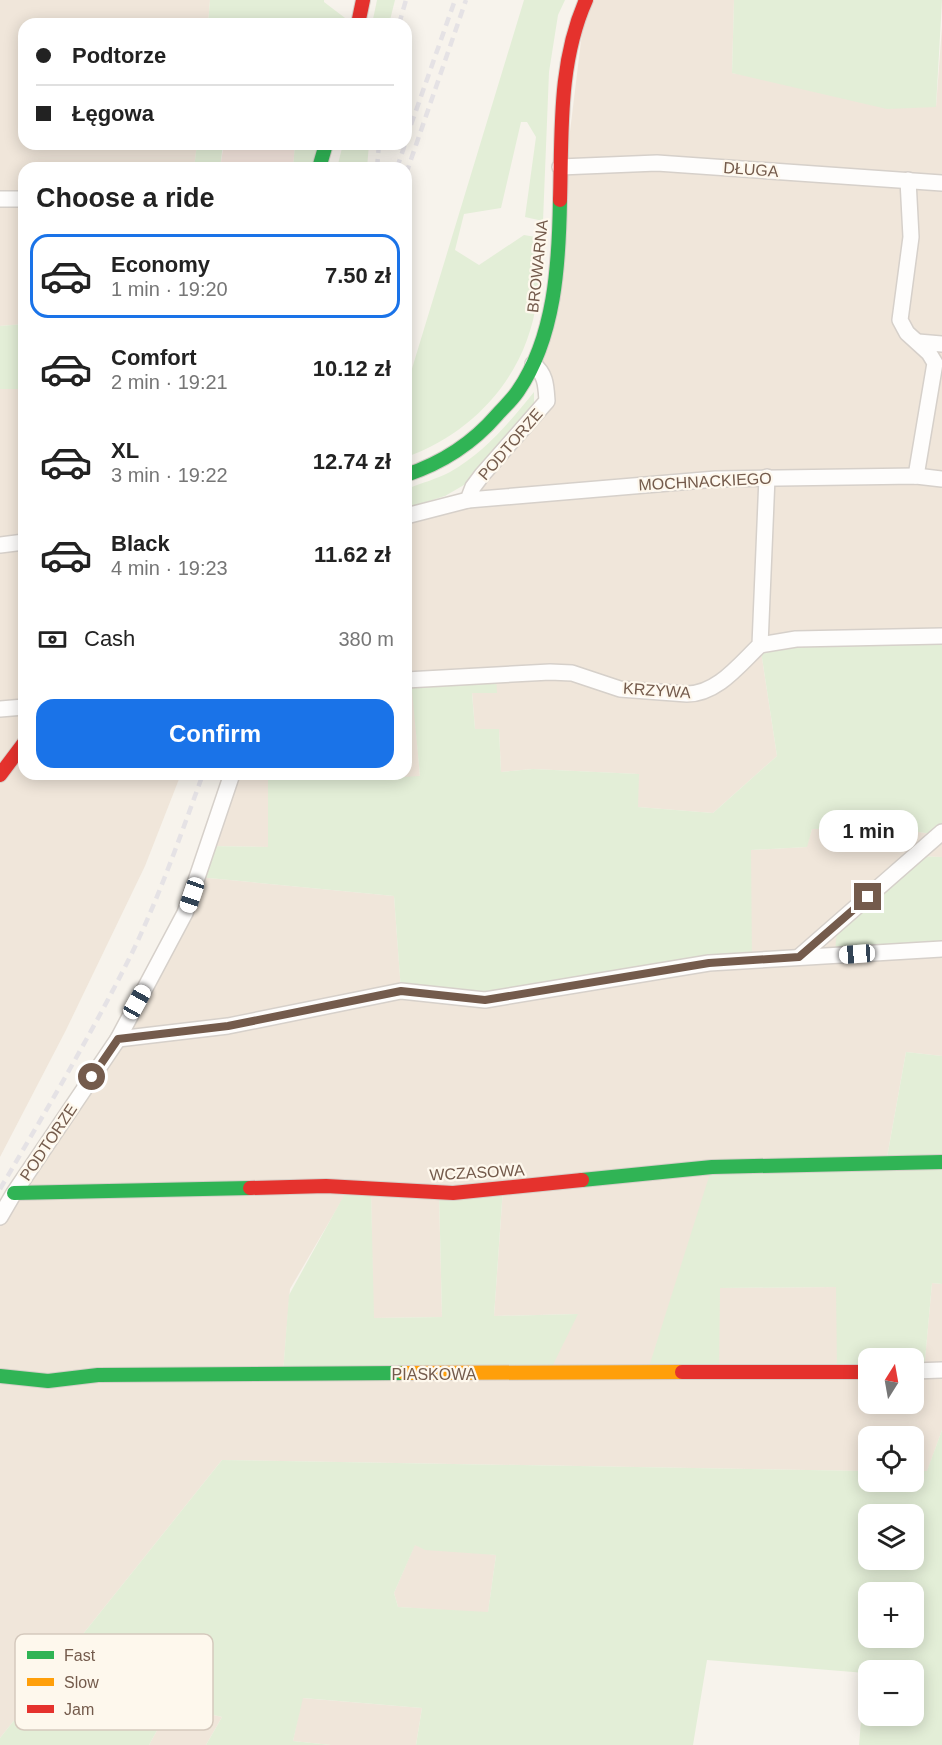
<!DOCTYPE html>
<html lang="en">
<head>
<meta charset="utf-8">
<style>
  body { margin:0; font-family:Helvetica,sans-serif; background:#f2f2f2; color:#222; height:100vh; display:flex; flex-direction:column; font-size:22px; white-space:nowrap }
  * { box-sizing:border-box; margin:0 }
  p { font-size:20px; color:#767676 }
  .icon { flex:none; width:33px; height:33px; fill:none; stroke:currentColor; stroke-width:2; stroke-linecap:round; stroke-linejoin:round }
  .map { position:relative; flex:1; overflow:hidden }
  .panel { position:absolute; left:18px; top:162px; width:394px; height:618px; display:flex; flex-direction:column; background:#fff; border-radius:18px; box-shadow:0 3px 15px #0003 }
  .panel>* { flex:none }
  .guide { position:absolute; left:18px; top:18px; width:394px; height:132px; border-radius:18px; box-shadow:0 3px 15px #0003; display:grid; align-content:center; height:132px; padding:0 18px; background:#fff }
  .needle { width:39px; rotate:11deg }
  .tools { position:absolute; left:858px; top:1348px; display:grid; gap:12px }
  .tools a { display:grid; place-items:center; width:66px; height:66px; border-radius:12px; background:#fff; box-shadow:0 3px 15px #0003; font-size:30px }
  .end { position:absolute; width:27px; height:27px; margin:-14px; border:8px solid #745b4c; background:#fff; box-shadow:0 0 0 3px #fff }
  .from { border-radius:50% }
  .bubble { position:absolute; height:42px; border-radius:18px; background:#fff; box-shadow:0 3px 15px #0003; font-size:20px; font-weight:700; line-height:42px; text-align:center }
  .car { position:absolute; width:18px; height:36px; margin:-18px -9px; border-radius:8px; box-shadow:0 0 4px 2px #0007; background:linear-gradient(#fff 24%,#345 0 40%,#fff 0 76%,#345 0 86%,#fff 0) }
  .guide b { display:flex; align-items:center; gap:21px; height:57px; font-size:22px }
  .guide b+b { border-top:2px solid #e0e0e0 }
  .guide i { width:15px; height:15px; background:#222 }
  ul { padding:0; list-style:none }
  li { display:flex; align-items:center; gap:18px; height:84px; margin:0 12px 9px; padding:0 6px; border:3px solid transparent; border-radius:18px }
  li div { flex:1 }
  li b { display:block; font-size:22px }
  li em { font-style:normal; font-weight:700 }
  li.current { border-color:#1a73e8 }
  li>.icon { width:54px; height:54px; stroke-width:1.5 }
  h2 { padding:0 18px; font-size:27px; line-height:72px }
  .pay { display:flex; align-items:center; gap:15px; height:66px; padding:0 18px; font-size:22px }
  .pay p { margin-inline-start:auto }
  .cta { display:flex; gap:12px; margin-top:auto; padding:12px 18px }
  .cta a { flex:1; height:69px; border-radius:18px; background:#1a73e8; color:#fff; font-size:24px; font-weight:700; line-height:69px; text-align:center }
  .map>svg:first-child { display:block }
</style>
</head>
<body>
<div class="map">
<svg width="942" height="1745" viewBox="0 0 942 1745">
  <rect width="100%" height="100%" fill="#f7f3ec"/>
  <g fill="#f0e6da" fill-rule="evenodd">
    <path d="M0,0h210l-2,24h-184v120h173l-3,24h-170v156l-24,2z"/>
    <path d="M586,0h148l-2,73 204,34 6,-80v609l-182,9 17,111 -64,57 -75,-6v-33l-105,-5 -32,3 -2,-43h-24l-3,-37h25l-85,-12 8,97 -64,3 -1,-6h51l1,-258 61,-16 79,-99 -6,-31z"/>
    <path d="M0,389h24v385h157l-36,92 -79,164 -66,127z"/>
    <path d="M232,774h36l1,73 -61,-1z"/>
    <path d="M891,828l48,7 3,-3v25l-28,-1 28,93v107l-36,-4 -20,111 -167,125 118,-1v85h31v32h46v-33l10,-1 8,-87 10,1v146l-15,42 -13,-1v-34h-46v34l-646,-11 -222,278v-521l118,-178 80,-162 196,19 7,94 350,-140 55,-3 6,-18zM349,1188l22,1 2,129 69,-1 -3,-124 64,-4 -9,127 84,-2 -295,59 7,-84z"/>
    <path d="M415,1544l81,11 -8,58 -90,-6 -4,-14z"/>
    <path d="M302,1698l120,10 -6,37h-85l-38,-4z"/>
    <path d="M171,1705l51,12 -16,28h-57z"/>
  </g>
  <path fill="#f4e5dd" d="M224,144h71l-2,24h-73z"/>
  <g fill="#e3eed7" fill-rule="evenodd">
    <path d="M210,0h114v2l29,22h-145z"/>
    <path d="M377,0h18l-6,24h-17z"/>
    <path d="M524,0h41l-7,15 -9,57 -6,149 -18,-4 11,-80 -9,-15h-6l-20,86 -37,6 -9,36 24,15 45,-30 17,3c-1,20 -2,40 -4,60 -9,75 -61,134 -130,159v-72z"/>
    <path d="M734,0h208l-6,107 -49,2 -155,-36z"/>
    <path d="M197,144h26l-3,24h-26z"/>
    <path d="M295,144h31l-7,24h-26z"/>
    <path d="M343,144h26l-2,24h-30z"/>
    <path d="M24,324v65h-24v-63z"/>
    <path d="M534,392v13l-58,69 -12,11 -19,11 -38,12v-19c14,-6 30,-10 43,-17 35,-20 59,-49 84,-80z"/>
    <path d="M942,636v196l-3,3 -48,-7 -79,1 -5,18 -56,3 1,110 -267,40 -84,-9 -7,-95 -196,-19 10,-31 60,1v-73h87l1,6 64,-4 -9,-96 85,-4 1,17h-25l3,36h24l2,43 32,-3 106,5 -1,33 75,6 64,-57 -17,-111z"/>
    <path d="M914,856l28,1v92l-107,6 2,-31z"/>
    <path d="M906,1052l36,4v228l-10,-1 -8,88h-10v-12h-46v13h-31l-1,-85 -116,1 -1,84 -72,1 65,-206 174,-4z"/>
    <path d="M348,1188l23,1 3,129 68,-1 -3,-125 64,-4 -9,128 84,-2 -29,59h-266l6,-78z"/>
    <path d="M942,1430v315h-83l6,-72 -158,-13 -14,85h-277l6,-37 -119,-10 -10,43 38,4h-125l16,-28 -51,-12 -22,40h-149v-7l222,-278 646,11v11h46v-11h13zM868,1515h46v45h-46zM415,1545l10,5 71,5 -8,57 -90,-5 -4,-14zM868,1593h46v45h-46zM868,1671h46v45h-46z"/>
  </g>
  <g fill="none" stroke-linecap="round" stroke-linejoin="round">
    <defs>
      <g id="street">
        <path d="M560,167l97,-4 285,20"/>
        <path d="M908,180l3,57 -11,83 7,13 22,20 6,10 -19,113"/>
        <path d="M0,199h24"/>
        <path d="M918,342l24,2"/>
        <path d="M468,500l248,-21 200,-3 26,3"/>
        <path d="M406,516l62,-16 5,-13 9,-12 65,-74c-1,-15 -1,-27 -14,-37"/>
        <path d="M0,545l24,-3"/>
        <path d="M760,645l36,-6 146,-3"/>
        <path d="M406,680l144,-8 22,1 48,16 67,5c30,0 52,-29 73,-49l7,-168"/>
        <path d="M0,709l24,-2"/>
        <path d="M799,957l143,-125"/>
        <path d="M118,1039l110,-13 173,-35 84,9 224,-37 233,-14"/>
        <path d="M0,1217l14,-24 104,-154 67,-126 47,-139"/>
        <path d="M914,1371l28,-1"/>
      </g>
      <g id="fast">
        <path d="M319,168l7,-24"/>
        <path d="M406,475c36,-12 66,-31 91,-60 7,-8 15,-15 21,-24 37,-54 41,-127 42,-191"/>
        <path d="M582,1180l130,-13 230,-5"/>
        <path d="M14,1193l236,-5"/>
        <path d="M0,1376l48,5 50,-6 306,-2"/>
      </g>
      <path id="slow" d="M404,1373l278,-1"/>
      <g id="jam">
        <path d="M358,24l5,-24"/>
        <path d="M560,200c2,-68 -2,-137 26,-200"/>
        <path d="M0,775l24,-32"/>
        <path d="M250,1188l76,-2 127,7 129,-13"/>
        <path d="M682,1372h186"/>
      </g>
    </defs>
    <use href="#street" stroke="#d6d0ca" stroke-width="18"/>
    <use href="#fast" stroke="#d6cfc8" stroke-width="16"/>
    <use href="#slow" stroke="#d6cfc8" stroke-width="16"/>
    <use href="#jam" stroke="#d6cfc8" stroke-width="16"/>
    <use href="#street" stroke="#fefdfc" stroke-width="15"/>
    <use href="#fast" stroke="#30b455" stroke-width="14"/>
    <use href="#slow" stroke="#ff9f0a" stroke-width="14"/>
    <use href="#jam" stroke="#e5322d" stroke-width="14"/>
    <g stroke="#e5e2e5" stroke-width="4.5" stroke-dasharray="9 6" stroke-linecap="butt">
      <path d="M399,24l7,-24"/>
      <path d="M406,139l49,-139"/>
      <path d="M377,168l2,-24"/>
      <path d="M397,168l8,-24"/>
      <path d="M406,174l60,-174"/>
      <path d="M0,1189c46,-78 92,-156 132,-236 28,-58 49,-119 71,-179"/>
    </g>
  </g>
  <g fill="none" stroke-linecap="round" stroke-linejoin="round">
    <path stroke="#745b4c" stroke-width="8" d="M92,1077l26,-38 110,-13 173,-35 84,9 224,-37 90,-6 69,-60"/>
  </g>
  <g text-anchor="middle" stroke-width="4.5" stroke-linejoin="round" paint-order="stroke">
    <g font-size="16" fill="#745b4c" stroke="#fef8ed">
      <text transform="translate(751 169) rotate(4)" y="6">DŁUGA</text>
      <text transform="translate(537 266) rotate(-84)" y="6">BROWARNA</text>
      <text transform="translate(510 444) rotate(-49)" y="6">PODTORZE</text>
      <text transform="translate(705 481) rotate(-3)" y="6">MOCHNACKIEGO</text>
      <text transform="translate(657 690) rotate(4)" y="6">KRZYWA</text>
      <text transform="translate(48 1142) rotate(-56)" y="6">PODTORZE</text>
      <text transform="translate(477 1172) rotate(-3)" y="6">WCZASOWA</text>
      <text x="434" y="1380">PIASKOWA</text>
    </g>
  </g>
  <rect x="15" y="1634" width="198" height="96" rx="9" fill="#fef8ed" stroke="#d5c9bd" stroke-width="1.5"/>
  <rect x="27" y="1651" width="27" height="8" fill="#30b455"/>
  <rect x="27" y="1678" width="27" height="8" fill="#ff9f0a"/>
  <rect x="27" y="1705" width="27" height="8" fill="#e5322d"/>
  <g font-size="16" fill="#745b4c">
    <text x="64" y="1661">Fast</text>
    <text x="64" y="1688">Slow</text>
    <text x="64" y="1715">Jam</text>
  </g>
</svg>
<div class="tools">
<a><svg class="needle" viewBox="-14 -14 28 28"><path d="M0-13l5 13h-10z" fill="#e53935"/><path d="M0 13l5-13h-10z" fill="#767676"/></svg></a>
<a><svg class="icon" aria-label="locate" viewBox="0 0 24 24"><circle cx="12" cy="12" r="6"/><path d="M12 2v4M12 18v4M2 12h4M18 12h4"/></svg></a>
<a><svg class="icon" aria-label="layers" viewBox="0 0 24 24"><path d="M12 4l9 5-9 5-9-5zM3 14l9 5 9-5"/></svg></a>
<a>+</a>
<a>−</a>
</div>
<i class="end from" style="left:92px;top:1077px"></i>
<i class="end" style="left:868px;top:897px"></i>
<div class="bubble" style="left:819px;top:810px;width:99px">1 min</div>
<i class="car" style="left:192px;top:895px;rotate:199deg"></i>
<i class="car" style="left:857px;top:954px;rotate:266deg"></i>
<i class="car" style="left:137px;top:1002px;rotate:29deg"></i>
<div class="guide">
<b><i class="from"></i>Podtorze</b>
<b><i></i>Łęgowa</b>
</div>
<section class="panel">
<h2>Choose a ride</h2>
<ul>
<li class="current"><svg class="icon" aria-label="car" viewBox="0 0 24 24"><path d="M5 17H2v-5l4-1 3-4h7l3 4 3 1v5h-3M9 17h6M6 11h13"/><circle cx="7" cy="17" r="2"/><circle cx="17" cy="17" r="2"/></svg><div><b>Economy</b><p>1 min · 19:20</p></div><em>7.50 zł</em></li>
<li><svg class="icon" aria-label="car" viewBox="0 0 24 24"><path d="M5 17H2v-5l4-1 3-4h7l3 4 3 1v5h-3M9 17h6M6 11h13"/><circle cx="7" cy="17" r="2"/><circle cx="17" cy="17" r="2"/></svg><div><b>Comfort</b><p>2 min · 19:21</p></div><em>10.12 zł</em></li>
<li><svg class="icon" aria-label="car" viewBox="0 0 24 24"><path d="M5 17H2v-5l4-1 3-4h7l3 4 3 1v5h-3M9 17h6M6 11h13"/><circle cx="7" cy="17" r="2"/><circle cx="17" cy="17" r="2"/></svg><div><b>XL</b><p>3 min · 19:22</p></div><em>12.74 zł</em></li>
<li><svg class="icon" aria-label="car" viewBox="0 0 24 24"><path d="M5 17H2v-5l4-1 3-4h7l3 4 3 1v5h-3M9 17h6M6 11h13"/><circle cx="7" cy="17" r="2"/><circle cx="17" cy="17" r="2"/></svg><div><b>Black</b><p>4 min · 19:23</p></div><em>11.62 zł</em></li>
</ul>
<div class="pay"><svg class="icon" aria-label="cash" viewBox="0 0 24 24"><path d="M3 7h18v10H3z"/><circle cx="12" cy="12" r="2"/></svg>Cash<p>380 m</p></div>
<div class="cta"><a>Confirm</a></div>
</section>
</div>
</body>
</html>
